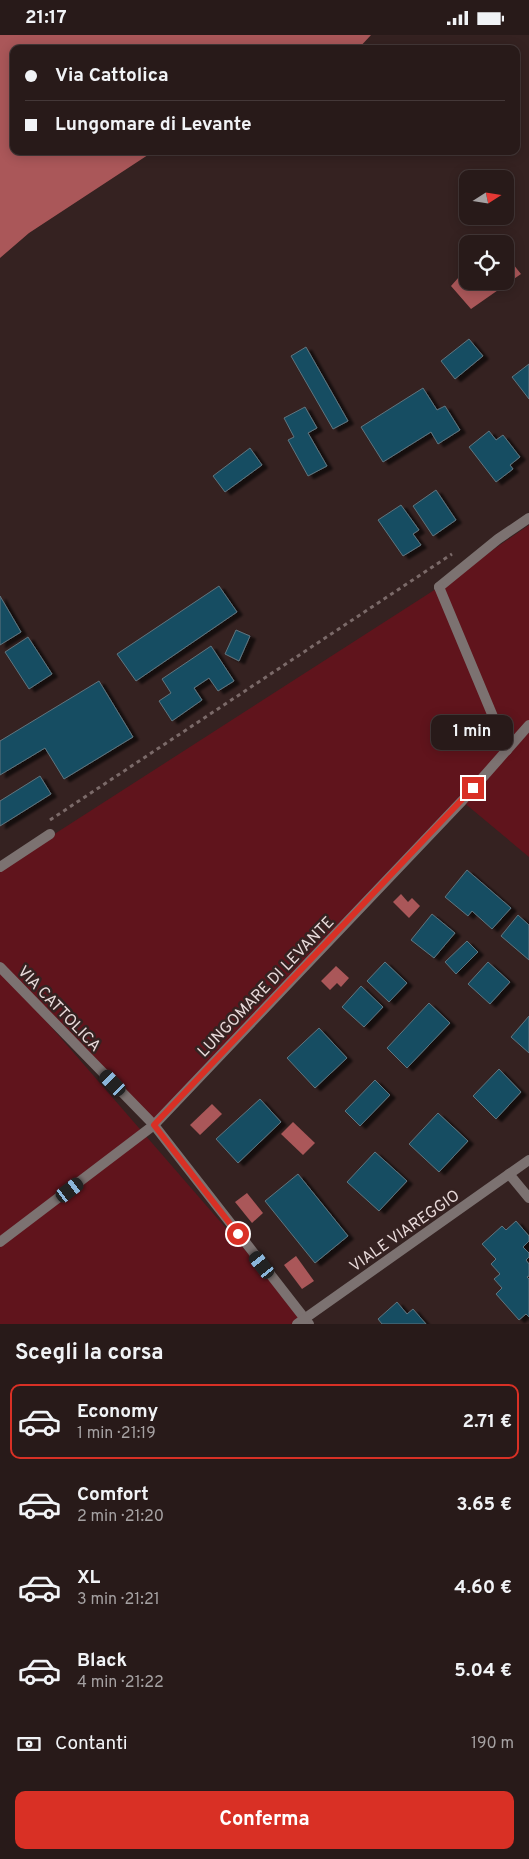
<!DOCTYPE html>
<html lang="it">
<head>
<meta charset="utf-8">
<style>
  body { margin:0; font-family:Overpass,sans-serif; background:#342726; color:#f1f3f6; height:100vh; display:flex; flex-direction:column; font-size:19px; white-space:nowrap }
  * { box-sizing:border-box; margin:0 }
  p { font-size:16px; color:#a5a1a2 }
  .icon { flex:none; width:28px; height:28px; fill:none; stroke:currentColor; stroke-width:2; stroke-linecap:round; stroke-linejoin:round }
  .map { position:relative; height:1289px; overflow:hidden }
  .panel { display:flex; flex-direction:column; background:#281a19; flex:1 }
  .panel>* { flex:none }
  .banner { position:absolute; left:10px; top:10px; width:510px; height:110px; border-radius:10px; box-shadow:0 2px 12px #0003,0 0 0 1px #443838; display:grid; align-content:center; height:110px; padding:0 15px; background:#281a19 }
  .needle { width:32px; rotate:78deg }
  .controls { position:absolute; left:459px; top:135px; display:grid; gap:10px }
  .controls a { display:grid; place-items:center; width:55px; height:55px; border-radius:10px; background:#281a19; box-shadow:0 2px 12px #0003,0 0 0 1px #443838; font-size:25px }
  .end { position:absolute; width:22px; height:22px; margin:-11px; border:6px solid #d93025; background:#fff; box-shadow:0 0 0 2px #fff }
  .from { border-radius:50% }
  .bubble { position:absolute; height:35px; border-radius:10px; background:#281a19; box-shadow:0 2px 12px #0003,0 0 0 1px #443838; font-size:16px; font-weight:700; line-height:35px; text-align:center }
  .car { position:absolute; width:15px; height:30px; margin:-15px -8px; border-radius:6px; box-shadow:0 0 4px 1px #0007; background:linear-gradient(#222 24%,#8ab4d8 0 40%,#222 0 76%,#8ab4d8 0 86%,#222 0) }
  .banner b { display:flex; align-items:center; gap:18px; height:48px; font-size:19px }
  .banner b+b { border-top:1px solid #443838 }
  .banner i { width:12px; height:12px; background:#f1f3f6 }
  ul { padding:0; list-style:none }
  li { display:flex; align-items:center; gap:15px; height:75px; margin:0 10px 8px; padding:0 5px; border:2px solid transparent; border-radius:10px }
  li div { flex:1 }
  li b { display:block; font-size:19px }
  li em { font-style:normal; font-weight:700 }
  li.on { border-color:#d93025 }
  li>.icon { width:45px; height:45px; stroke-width:1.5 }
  h2 { padding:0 15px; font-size:22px; line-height:60px }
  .pay { display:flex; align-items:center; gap:12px; height:55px; padding:0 15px; font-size:19px }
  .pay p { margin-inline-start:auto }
  .action { display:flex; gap:10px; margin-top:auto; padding:10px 15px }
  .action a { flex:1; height:58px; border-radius:10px; background:#d93025; color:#fff; font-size:20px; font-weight:700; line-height:58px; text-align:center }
  .status { display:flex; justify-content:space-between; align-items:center; height:35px; padding:0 25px; background:#281a19; direction:ltr }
  .status svg { height:14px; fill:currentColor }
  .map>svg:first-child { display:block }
</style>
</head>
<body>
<div class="status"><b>21:17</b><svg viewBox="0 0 49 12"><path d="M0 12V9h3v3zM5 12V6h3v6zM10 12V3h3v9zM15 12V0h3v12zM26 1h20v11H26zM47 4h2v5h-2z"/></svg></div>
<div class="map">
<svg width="529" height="1289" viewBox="0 0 529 1289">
  <defs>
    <filter id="shadow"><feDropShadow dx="5.5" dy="3" stdDeviation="1" flood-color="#0009"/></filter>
  </defs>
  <rect width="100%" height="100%" fill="#352221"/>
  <g fill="#60141c">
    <path d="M529,490v332l-67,-56 -308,324 -154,-163v-93l439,-282z"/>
    <path d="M0,933l304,350 -7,6h-297z"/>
  </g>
  <g fill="#aa5759">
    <path d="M0,0h371l-13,14h-344v102h140l-125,82 -29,25z"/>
    <path d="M505,219l16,20 -50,35 -20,-23 16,-18 1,13h37z"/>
    <path d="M401,859l7,8 4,-4 8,8 -11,12 -16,-16z"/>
    <path d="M336,931l13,12 -8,9 -4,-4 -7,7 -9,-9z"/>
    <path d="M212,1069l10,10 -22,21 -10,-10z"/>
    <path d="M293,1087l22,21 -12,12 -22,-21z"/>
    <path d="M247,1158l16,20 -11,10 -17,-21z"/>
    <path d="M296,1221l18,25 -12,8 -18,-24z"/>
  </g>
  <g fill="#164d62" stroke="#60757f" filter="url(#shadow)">
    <path d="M469,304l14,17 -28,23 -14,-18z"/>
    <path d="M306,312l42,74 -15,8 -42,-73z"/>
    <path d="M529,329v35l-17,-22z"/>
    <path d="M423,353l14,22 8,-4 15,24 -22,14 -7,-12 -48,30 -22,-35z"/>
    <path d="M305,372l12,21 -9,5 19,33 -19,10 -20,-36 6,-3 -10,-19z"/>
    <path d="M489,396l7,9 7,-5 17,22 -10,8 3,4 -17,13 -27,-35z"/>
    <path d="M250,413l12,17 -37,27 -12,-16z"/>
    <path d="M436,455l20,30 -23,16 -20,-30z"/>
    <path d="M401,470l18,25 -6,4 8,11 -18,11 -25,-36z"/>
    <path d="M219,551l18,26 -101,69 -19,-27z"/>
    <path d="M0,561l21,36 -21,13z"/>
    <path d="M236,595l14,6 -11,25 -14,-7z"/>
    <path d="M28,602l24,37 -23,15 -24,-37z"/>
    <path d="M211,611l23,35 -16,10 -9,-13 -15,10 8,12 -30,21 -13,-20 12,-8 -9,-14z"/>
    <path d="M99,646l34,56 -69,42 -19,-31 -45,27v-34z"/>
    <path d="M40,741l11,18 -51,32v-25z"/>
    <path d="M467,835l44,38 -19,21 -20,-18 -4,5 -23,-19z"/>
    <path d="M432,879l23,19 -21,25 -23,-18z"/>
    <path d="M518,880l11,10v35l-28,-24z"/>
    <path d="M467,906l11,11 -22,22 -11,-12z"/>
    <path d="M385,927l22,21 -18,19 -22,-21z"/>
    <path d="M488,927l22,20 -20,22 -22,-20z"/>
    <path d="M361,951l22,21 -19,20 -22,-20z"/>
    <path d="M429,968l21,20 -43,45 -20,-20z"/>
    <path d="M529,981v37l-18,-16z"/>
    <path d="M319,993l28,30 -32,30 -28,-30z"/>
    <path d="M499,1034l22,23 -25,27 -23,-23z"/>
    <path d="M375,1045l15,15 -30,31 -15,-15z"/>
    <path d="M260,1064l21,23 -43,41 -22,-24z"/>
    <path d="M438,1078l30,28 -29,31 -30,-28z"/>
    <path d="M375,1117l32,29 -28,30 -32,-29z"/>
    <path d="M298,1139l50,62 -33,27 -50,-62z"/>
    <path d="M516,1186l13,15v5l-6,6 6,6v4l-3,3 3,4v12l-2,1 2,2v38l-3,-3 -7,6 -23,-26 6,-6 -8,-9 6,-5 -9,-10 5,-5 -14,-15 20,-18 4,4z"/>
    <path d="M397,1267l10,12 6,-5 13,15h-44l-4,-5z"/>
  </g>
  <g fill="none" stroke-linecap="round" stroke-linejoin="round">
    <path stroke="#7b6a69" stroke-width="3" stroke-dasharray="4 4" stroke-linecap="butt" d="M50,785l402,-266"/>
    <path stroke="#7c7271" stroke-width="10" d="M439,552l59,-48 31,-21"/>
    <g stroke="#7c7271" stroke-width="10">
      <path d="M439,552l68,163"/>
      <path d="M0,832l50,-33"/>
      <path d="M0,932l154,158 155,199"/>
      <path d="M509,1139l20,24"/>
      <path d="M0,1207l154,-117 308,-324 67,-76"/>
      <path d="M297,1289l232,-164"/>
    </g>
  </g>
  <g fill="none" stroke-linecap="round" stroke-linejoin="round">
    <path stroke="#d93025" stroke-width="6" d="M238,1199l-84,-109 319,-337"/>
  </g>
  <g text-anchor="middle" stroke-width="5" stroke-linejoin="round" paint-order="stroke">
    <g font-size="16" fill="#e8dada" stroke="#352221">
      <text transform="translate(265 951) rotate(-46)" y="6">LUNGOMARE DI LEVANTE</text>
      <text transform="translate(60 973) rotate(46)" y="6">VIA CATTOLICA</text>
      <text transform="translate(404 1195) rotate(-35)" y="6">VIALE VIAREGGIO</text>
    </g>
  </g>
</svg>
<div class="controls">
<a><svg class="needle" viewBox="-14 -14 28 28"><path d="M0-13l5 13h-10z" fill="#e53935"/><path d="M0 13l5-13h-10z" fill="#a5a1a2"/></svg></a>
<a><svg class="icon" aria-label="locate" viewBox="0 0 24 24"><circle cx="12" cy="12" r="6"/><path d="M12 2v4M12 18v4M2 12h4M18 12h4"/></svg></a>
</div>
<i class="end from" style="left:238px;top:1199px"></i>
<i class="end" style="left:473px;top:753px"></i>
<div class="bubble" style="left:431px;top:680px;width:82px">1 min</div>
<i class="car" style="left:113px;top:1048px;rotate:316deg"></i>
<i class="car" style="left:70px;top:1155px;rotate:53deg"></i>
<i class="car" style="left:262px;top:1230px;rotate:322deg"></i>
<div class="banner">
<b><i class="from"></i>Via Cattolica</b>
<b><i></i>Lungomare di Levante</b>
</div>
</div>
<section class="panel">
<h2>Scegli la corsa</h2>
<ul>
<li class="on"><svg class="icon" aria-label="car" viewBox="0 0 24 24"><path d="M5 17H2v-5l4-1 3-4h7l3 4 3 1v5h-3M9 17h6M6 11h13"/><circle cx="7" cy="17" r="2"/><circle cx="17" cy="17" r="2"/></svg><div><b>Economy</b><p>1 min · 21:19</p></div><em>2.71 €</em></li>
<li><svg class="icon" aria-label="car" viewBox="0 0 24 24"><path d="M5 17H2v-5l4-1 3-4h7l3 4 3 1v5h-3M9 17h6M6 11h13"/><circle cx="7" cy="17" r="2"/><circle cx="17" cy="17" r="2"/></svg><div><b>Comfort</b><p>2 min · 21:20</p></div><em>3.65 €</em></li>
<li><svg class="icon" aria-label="car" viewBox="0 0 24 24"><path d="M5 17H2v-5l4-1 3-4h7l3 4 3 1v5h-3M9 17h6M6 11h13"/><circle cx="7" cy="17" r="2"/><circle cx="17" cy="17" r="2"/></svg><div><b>XL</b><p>3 min · 21:21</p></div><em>4.60 €</em></li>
<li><svg class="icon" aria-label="car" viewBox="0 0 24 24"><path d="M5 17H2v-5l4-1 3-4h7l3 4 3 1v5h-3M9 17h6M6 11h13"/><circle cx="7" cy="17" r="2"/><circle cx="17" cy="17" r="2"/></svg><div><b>Black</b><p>4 min · 21:22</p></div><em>5.04 €</em></li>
</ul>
<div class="pay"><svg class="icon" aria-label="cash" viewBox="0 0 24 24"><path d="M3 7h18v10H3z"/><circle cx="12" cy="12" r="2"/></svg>Contanti<p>190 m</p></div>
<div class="action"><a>Conferma</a></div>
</section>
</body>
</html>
